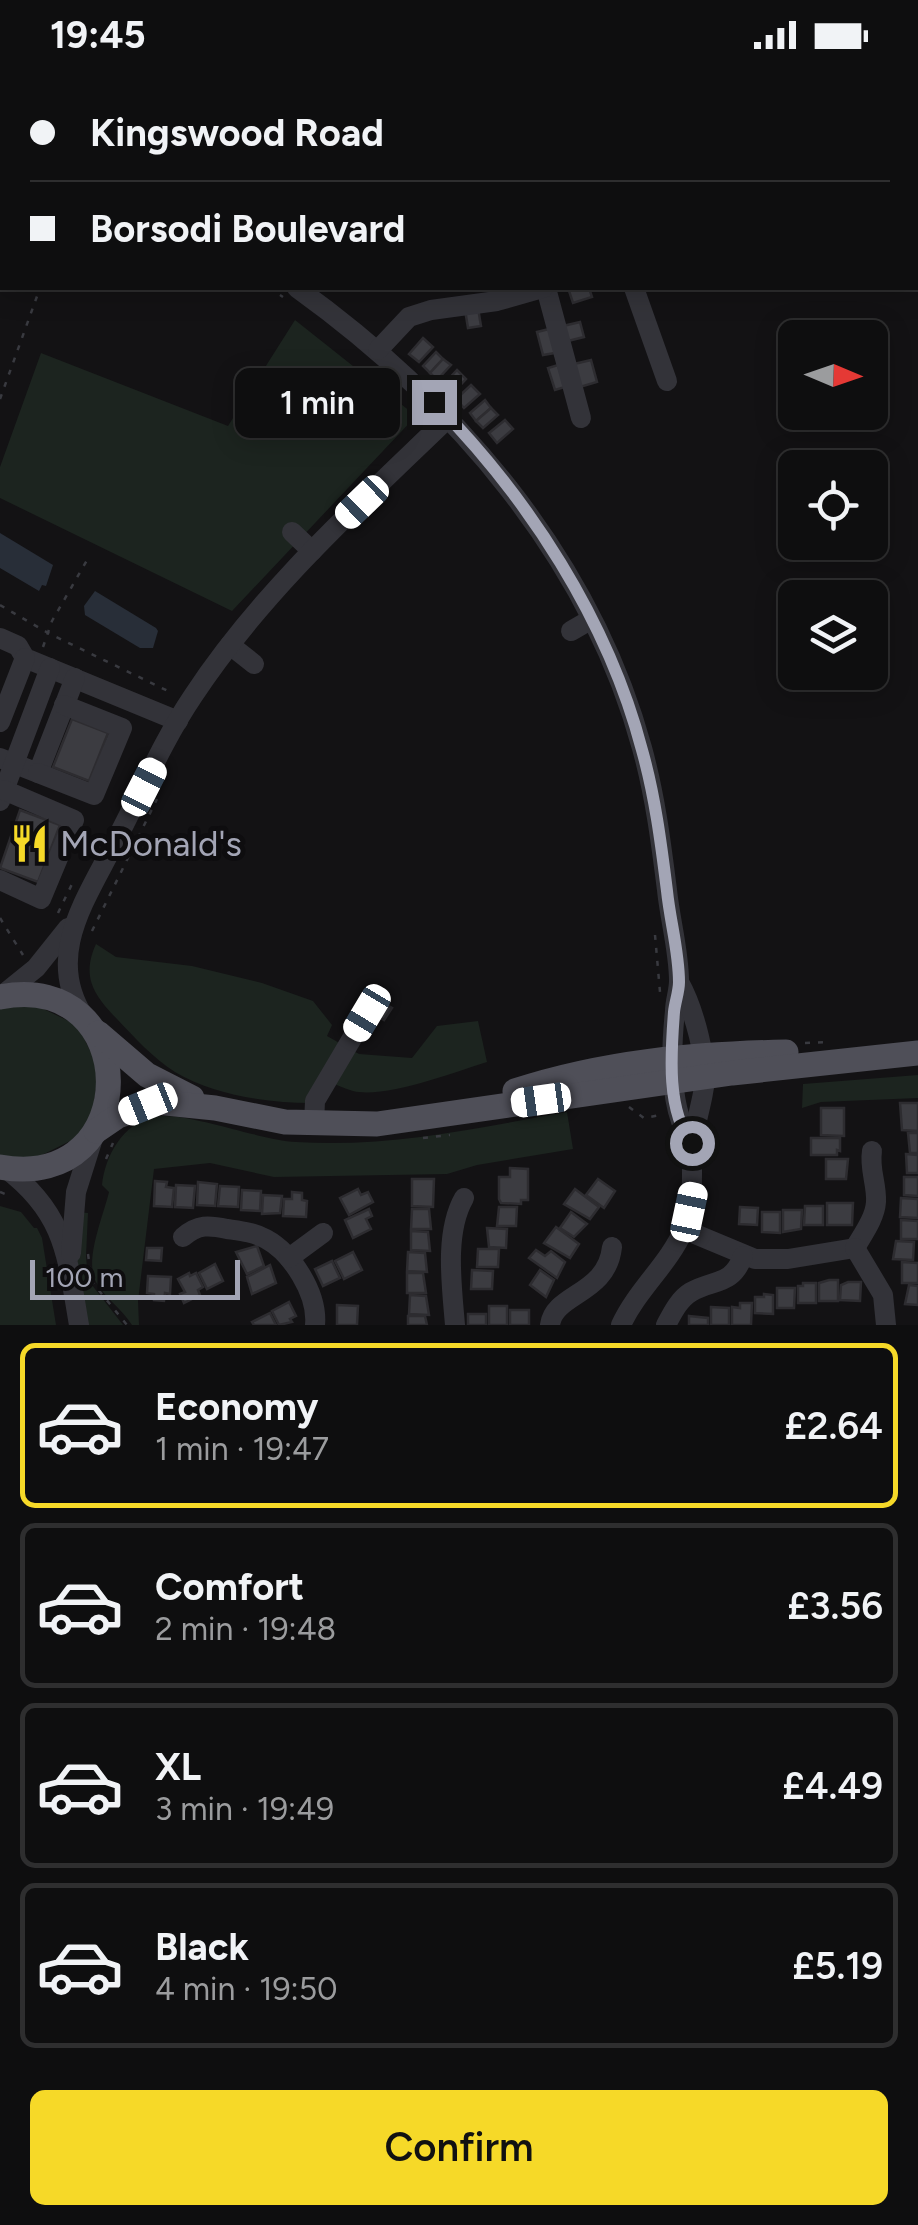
<!DOCTYPE html>
<html lang="en">
<head>
<meta charset="utf-8">
<style>
  body { margin:0; font-family:Figtree,sans-serif; background:#171718; color:#f1f3f6; height:100vh; display:flex; flex-direction:column; font-size:38px; white-space:nowrap }
  * { box-sizing:border-box; margin:0 }
  p { font-size:32px; color:#9b9c9e }
  .icon { flex:none; width:55px; height:55px; fill:none; stroke:currentColor; stroke-width:2; stroke-linecap:round; stroke-linejoin:round }
  .map { position:relative; height:1255px; overflow:hidden }
  .side { display:flex; flex-direction:column; background:#0e0e0f; flex:1 }
  .side>* { flex:none }
  .top-card { position:absolute; left:0px; top:0px; width:920px; height:220px; box-shadow:0 5px 25px #0003,0 0 0 2px #2e2e2f; display:grid; align-content:center; height:220px; padding:0 30px; background:#0e0e0f }
  .needle { width:65px; rotate:92deg }
  .fabs { position:absolute; left:778px; top:250px; display:grid; gap:20px }
  .fabs a { display:grid; place-items:center; width:110px; height:110px; border-radius:15px; background:#0e0e0f; box-shadow:0 5px 25px #0003,0 0 0 2px #2e2e2f; font-size:50px }
  .scale { position:absolute; left:30px; bottom:25px; width:210px; box-sizing:border-box; padding-left:10px; border:5px solid #a3a5b5; border-top:0; font-size:28px; line-height:35px; white-space:nowrap; color:#a3a5b5; -webkit-text-stroke:8px #0e0d0f; paint-order:stroke }
  .end { position:absolute; width:45px; height:45px; margin:-22px; border:12px solid #a3a5b5; background:#111; box-shadow:0 0 0 5px #111 }
  .from { border-radius:50% }
  .bubble { position:absolute; height:70px; border-radius:15px; background:#0e0e0f; box-shadow:0 5px 25px #0003,0 0 0 2px #2e2e2f; font-size:32px; font-weight:600; line-height:70px; text-align:center }
  .car { position:absolute; width:30px; height:60px; margin:-30px -15px; border-radius:12px; box-shadow:0 0 8px 2px #0007; background:linear-gradient(#fff 24%,#345 0 40%,#fff 0 76%,#345 0 86%,#fff 0) }
  .top-card b { display:flex; align-items:center; gap:35px; height:95px; font-size:38px }
  .top-card b+b { border-top:2px solid #2e2e2f }
  .top-card i { width:25px; height:25px; background:#f1f3f6 }
  ul { padding:18px 0 0; list-style:none }
  li { display:flex; align-items:center; gap:30px; height:165px; margin:0 20px 15px; padding:0 10px; border:5px solid #2e2e2f; border-radius:15px }
  li div { flex:1 }
  li b { display:block; font-size:38px }
  li em { font-style:normal; font-weight:600 }
  li.current { border-color:#f6d928 }
  li>.icon { width:90px; height:90px; stroke-width:1.5 }
  .primary-button { display:flex; gap:20px; margin-top:auto; padding:20px 30px }
  .primary-button a { flex:1; height:115px; border-radius:15px; background:#f6d928; color:#111; font-size:40px; font-weight:600; line-height:115px; text-align:center }
  .status { display:flex; justify-content:space-between; align-items:center; height:70px; padding:0 50px; background:#0e0e0f; direction:ltr }
  .status svg { height:28px; fill:currentColor }
  .map>svg:first-child { display:block }
</style>
</head>
<body>
<div class="status"><b>19:45</b><svg viewBox="0 0 49 12"><path d="M0 12V9h3v3zM5 12V6h3v6zM10 12V3h3v9zM15 12V0h3v12zM26 1h20v11H26zM47 4h2v5h-2z"/></svg></div>
<div class="map">
<svg width="918" height="1255" viewBox="0 0 918 1255">
  <rect width="100%" height="100%" fill="#131214"/>
  <g fill="#1c241f">
    <path d="M0,0h536l-534,2v33z"/>
    <path d="M295,250l121,96 -184,195 -232,-113v-31l41,-114 187,73z"/>
    <path d="M96,874l20,13 76,9 70,17 51,18 19,24 -5,11 32,18 53,4 25,-32 41,-5 9,41c-32,10 -103,37 -134,29 -10,-3 -20,-8 -30,-12l-12,24c-44,0 -97,-8 -136,-31 -22,-14 -40,-34 -58,-53 -23,-24 -36,-42 -21,-75z"/>
    <path d="M33,934l44,21 22,43 -7,49 -14,20 -44,22 -34,-3v-149z"/>
    <path d="M918,1005v23l-97,4 -19,6 1,-24z"/>
    <path d="M567,1042l6,37 -96,16 -30,9 -173,3 -64,-14 -56,6 -16,132 1,24h-7c-10,-16 -27,-27 -36,-43 -12,-21 7,-65 13,-90l-7,-7c3,-29 21,-62 52,-68 29,-7 104,23 142,25 92,6 181,-14 271,-30z"/>
    <path d="M0,1136l21,6 13,16h3l5,10 14,87h-56z"/>
    <path d="M77,1142l11,1 -2,43 2,24 35,45h-37l-10,-67z"/>
  </g>
  <g fill="#282e38">
    <path d="M0,463l53,32 -7,21 -4,-1 -3,6 -39,-23z"/>
    <path d="M95,521l61,37 2,3 -5,17h-13l-55,-33 -1,-9z"/>
  </g>
  <g fill="none" stroke-linecap="round" stroke-linejoin="round">
    <path stroke="#282e38" stroke-width="4" d="M0,92l2,-5"/>
  </g>
  <g fill="#3c3c41" stroke="#2d2c30" stroke-width="2.5">
    <path d="M568,218h21l3,9 -19,6z"/>
    <path d="M478,238l3,18 -13,2 -3,-18z"/>
    <path d="M580,252l4,15 -16,4 -5,-15z"/>
    <path d="M549,259l6,24 -12,2 -6,-23z"/>
    <path d="M423,268l10,9 -14,15 -10,-8z"/>
    <path d="M436,282l7,7 -13,14 -7,-7z"/>
    <path d="M443,289l8,6 -14,15 -7,-7z"/>
    <path d="M591,290l6,22 -17,5 -6,-23z"/>
    <path d="M558,295l7,22 -10,3 -7,-22z"/>
    <path d="M457,300l9,9 -14,15 -9,-9z"/>
    <path d="M471,315l9,9 -16,14 -8,-9z"/>
    <path d="M485,330l6,8 -15,13 -6,-8z"/>
    <path d="M491,338l7,7 -15,13 -7,-7z"/>
    <path d="M505,350l8,9 -16,14 -8,-10z"/>
    <path d="M72,649l36,14 -19,48 -36,-14z"/>
    <path d="M20,740l40,15 -22,57 -38,-14z"/>
    <path d="M364,922l28,16 -8,12 -21,-12 -2,3 -6,-4z"/>
    <path d="M900,1033h18v28l-16,-1z"/>
    <path d="M821,1038h23v28l-23,-1z"/>
    <path d="M908,1063h10v20h-8z"/>
    <path d="M811,1068h29v13l-3,-1v5h-26z"/>
    <path d="M906,1084l12,1v18h-11z"/>
    <path d="M826,1089h22l-2,20h-20z"/>
    <path d="M510,1098l18,1v31h-7v4l-20,-1 -2,-4v-22h11z"/>
    <path d="M904,1107h14v19l-14,-1z"/>
    <path d="M412,1109h22l-1,28 -21,-1z"/>
    <path d="M598,1109l17,12 -11,17 -18,-13z"/>
    <path d="M155,1111l12,1 -1,5 8,1 -2,19 -18,-1z"/>
    <path d="M198,1112l19,2 -2,22 -18,-1z"/>
    <path d="M176,1115l19,1 -2,22 -18,-1z"/>
    <path d="M220,1116l19,1 -1,20 -20,-1z"/>
    <path d="M358,1119l3,6 7,-3 5,10 -24,13 -9,-17z"/>
    <path d="M575,1119l24,18 -9,12 -26,-15z"/>
    <path d="M242,1120l19,1 -1,20 -19,-1z"/>
    <path d="M292,1122l10,1v7l5,1 -1,16 -23,-1 1,-17h8z"/>
    <path d="M263,1125l19,1 -2,17 -18,1z"/>
    <path d="M901,1128l17,1v19l-18,-1z"/>
    <path d="M827,1133h26l-1,22h-25z"/>
    <path d="M805,1136h18v19h-19z"/>
    <path d="M499,1137h18l-1,19h-19z"/>
    <path d="M740,1137l18,1 -1,17 -18,-1z"/>
    <path d="M369,1139l3,7 -6,3 5,10 -18,9 -8,-18z"/>
    <path d="M412,1139h17l2,20h-20z"/>
    <path d="M783,1140h19l-1,19 -18,3z"/>
    <path d="M571,1142l16,12 -13,13 -14,-9z"/>
    <path d="M762,1142h18v21l-18,-1z"/>
    <path d="M901,1150l17,1v18h-17z"/>
    <path d="M556,1157l23,17 -9,14 -26,-15z"/>
    <path d="M487,1158l20,1 -1,19 -17,-1z"/>
    <path d="M411,1161l17,1 2,19 -19,-1z"/>
    <path d="M896,1171l18,1 -1,18 -20,-1z"/>
    <path d="M257,1176l7,20 -17,8 -11,-22z"/>
    <path d="M147,1178h15l-1,13 -15,-1z"/>
    <path d="M478,1179h21l-1,18h-21z"/>
    <path d="M536,1180l9,6 6,-5 14,11 -8,16 -28,-20z"/>
    <path d="M353,1182l9,18 -18,9 -9,-18z"/>
    <path d="M408,1182l17,1 2,19 -20,-1z"/>
    <path d="M332,1191l8,17 -17,8 -8,-17z"/>
    <path d="M902,1192l16,1v20h-16z"/>
    <path d="M215,1194l8,17 -16,8 -8,-16z"/>
    <path d="M270,1195l6,18 -24,11 -5,-17z"/>
    <path d="M472,1200l21,1 -1,18h-21z"/>
    <path d="M540,1200l14,10 -8,17 -16,-12z"/>
    <path d="M189,1203l1,3 6,-3 7,14 -5,3 2,5 -16,8 -4,-9 5,-2 -7,-13z"/>
    <path d="M407,1203h16l3,20h-19z"/>
    <path d="M148,1206l23,1 -1,17 -5,-1 -1,8 -10,-1v-6l-7,-1z"/>
    <path d="M829,1210h9v21h-19v-18z"/>
    <path d="M848,1212h13l-1,19 -20,-1 1,-15z"/>
    <path d="M803,1213h13v20h-18v-17h5z"/>
    <path d="M909,1215l9,1v19l-13,-1z"/>
    <path d="M777,1218h18l-1,20h-17z"/>
    <path d="M764,1224l9,1v19l-18,-1v-16h9z"/>
    <path d="M410,1225l16,1 3,19 -20,-1z"/>
    <path d="M289,1232l7,14 -6,3 2,3 -13,3 -7,-14z"/>
    <path d="M740,1233h12l-1,22h-19v-18l8,1z"/>
    <path d="M337,1235l21,1 -1,19h-20z"/>
    <rect x="489" y="1236" width="18" height="19"/>
    <path d="M711,1237l18,1v17h-18z"/>
    <rect x="510" y="1240" width="19" height="15"/>
    <path d="M270,1243l6,12h-22l-2,-3z"/>
    <rect x="468" y="1244" width="18" height="11"/>
    <path d="M408,1246h17l2,9h-19z"/>
    <path d="M689,1246l19,2v7h-19z"/>
  </g>
  <g fill="none" stroke-linecap="round" stroke-linejoin="round">
    <g stroke="#393a40" stroke-width="2.5" stroke-dasharray="5 8" stroke-linecap="butt">
      <path d="M879,0l1,2"/>
      <path d="M14,2l2,-2"/>
      <path d="M452,2l10,-2"/>
      <path d="M918,130v2"/>
      <path d="M269,218l14,9"/>
      <path d="M0,329l40,-111"/>
      <path d="M0,535l48,28 124,60"/>
      <path d="M43,577l9,-26 38,-66"/>
      <path d="M58,843l14,-29"/>
      <path d="M0,848l23,37"/>
      <path d="M92,861l65,-132"/>
      <path d="M655,865l5,57"/>
      <path d="M805,973l22,-1"/>
      <path d="M629,1037l15,11 17,-3"/>
      <path d="M423,1068l27,-3"/>
      <path d="M106,1089l7,-16"/>
      <path d="M0,1122l10,4"/>
      <path d="M88,1184l4,28 35,43"/>
    </g>
    <g stroke="#333339" stroke-width="20">
      <path d="M0,47l2,1"/>
      <path d="M297,218c157,113 293,269 345,460 13,47 19,94 25,142 3,30 12,61 12,91 0,10 -4,20 -4,30 -4,38 -7,102 18,132"/>
      <path d="M546,218l35,130"/>
      <path d="M634,218l33,93"/>
      <path d="M378,280l31,-33 22,-7 66,-9 46,-13"/>
      <path d="M292,462l20,19"/>
      <path d="M571,561l19,-11"/>
      <path d="M0,568l18,8 7,12 153,63"/>
      <path d="M230,575l24,19"/>
      <path d="M0,652l25,-64"/>
      <path d="M0,688l38,15 37,-95"/>
      <path d="M38,703l56,22 28,-67 -58,-23"/>
      <path d="M0,731l50,-133"/>
      <path d="M0,810l41,19 33,-79 -70,-30"/>
      <path d="M0,927l36,-29 32,-40"/>
      <path d="M85,949c-41,-62 0,-118 29,-175 26,-49 48,-102 79,-148 69,-105 166,-192 256,-279"/>
      <path d="M314,1054l1,-23 52,-88"/>
      <path d="M5,1098c60,45 62,87 74,157"/>
      <path d="M683,1159l72,30h33l67,-11"/>
      <path d="M183,1167c15,-13 26,-12 44,-8 14,2 26,3 39,10 26,14 52,55 49,86"/>
      <path d="M855,1178c8,-14 20,-30 21,-46 1,-18 -7,-33 -4,-51"/>
      <path d="M855,1178l28,47 3,30"/>
      <path d="M71,1183l5,-61 18,-57"/>
      <path d="M289,1188l34,-25"/>
      <path d="M455,1255c-3,-38 -11,-92 9,-127"/>
      <path d="M550,1255c4,-32 57,-30 62,-78"/>
      <path d="M621,1255c16,-35 48,-61 63,-96 12,-31 6,-53 9,-84 1,-17 7,-35 10,-52 7,-29 -10,-86 -24,-111"/>
      <path d="M666,1255c6,-11 13,-26 25,-33 23,-13 41,-6 52,-36"/>
    </g>
    <g stroke="#4f4f58" stroke-width="25">
      <path d="M0,927c143,-28 146,196 0,170"/>
      <path d="M98,963l49,42 45,23"/>
      <path d="M515,1021c89,-29 178,-37 271,-39"/>
      <path d="M96,1061l22,-15 38,-14 59,6 70,14 92,2 355,-51 186,-20"/>
    </g>
  </g>
  <g fill="none" stroke-linecap="round" stroke-linejoin="round">
    <path stroke="#a3a5b5" stroke-width="12" d="M434,332c94,95 174,218 208,348 13,46 19,93 25,141 3,30 12,61 12,91 0,10 -4,20 -5,30 -3,40 -8,99 18,131"/>
  </g>
  <defs>
    <symbol id="restaurant-bare" viewBox="-9 -9 18 18"><path d="M-5-6h1v4h1v-4h1v4h1v-4h1v5L-1.5 .5V6h-2V.5L-5-1ZM5-6V6H3V1.5H1.5Q1.5-4 5-6Z" fill="#f6d928" stroke="#0e0d0f" stroke-width="2.5" paint-order="stroke"/></symbol>
  </defs>
  <g fill-rule="evenodd">
    <use href="#restaurant-bare" x="2" y="746" width="55" height="55"/>
  </g>
  <g text-anchor="middle" stroke-width="10" stroke-linejoin="round" paint-order="stroke">
    <g font-size="35" fill="#a3a5b5" stroke="#0e0d0f" text-anchor="start">
      <text x="60" y="786">McDonald's</text>
    </g>
  </g>
</svg>
<div class="fabs">
<a><svg class="needle" viewBox="-14 -14 28 28"><path d="M0-13l5 13h-10z" fill="#e53935"/><path d="M0 13l5-13h-10z" fill="#9b9c9e"/></svg></a>
<a><svg class="icon" aria-label="locate" viewBox="0 0 24 24"><circle cx="12" cy="12" r="6"/><path d="M12 2v4M12 18v4M2 12h4M18 12h4"/></svg></a>
<a><svg class="icon" aria-label="layers" viewBox="0 0 24 24"><path d="M12 4l9 5-9 5-9-5zM3 14l9 5 9-5"/></svg></a>
</div>
<div class="scale">100 m</div>
<i class="end from" style="left:692px;top:1073px"></i>
<i class="end" style="left:434px;top:332px"></i>
<div class="bubble" style="left:235px;top:298px;width:165px">1 min</div>
<i class="car" style="left:362px;top:432px;rotate:226deg"></i>
<i class="car" style="left:144px;top:717px;rotate:27deg"></i>
<i class="car" style="left:367px;top:943px;rotate:211deg"></i>
<i class="car" style="left:541px;top:1030px;rotate:262deg"></i>
<i class="car" style="left:148px;top:1034px;rotate:248deg"></i>
<i class="car" style="left:689px;top:1142px;rotate:12deg"></i>
<div class="top-card">
<b><i class="from"></i>Kingswood Road</b>
<b><i></i>Borsodi Boulevard</b>
</div>
</div>
<section class="side">
<ul>
<li class="current"><svg class="icon" aria-label="car" viewBox="0 0 24 24"><path d="M5 17H2v-5l4-1 3-4h7l3 4 3 1v5h-3M9 17h6M6 11h13"/><circle cx="7" cy="17" r="2"/><circle cx="17" cy="17" r="2"/></svg><div><b>Economy</b><p>1 min · 19:47</p></div><em>£2.64</em></li>
<li><svg class="icon" aria-label="car" viewBox="0 0 24 24"><path d="M5 17H2v-5l4-1 3-4h7l3 4 3 1v5h-3M9 17h6M6 11h13"/><circle cx="7" cy="17" r="2"/><circle cx="17" cy="17" r="2"/></svg><div><b>Comfort</b><p>2 min · 19:48</p></div><em>£3.56</em></li>
<li><svg class="icon" aria-label="car" viewBox="0 0 24 24"><path d="M5 17H2v-5l4-1 3-4h7l3 4 3 1v5h-3M9 17h6M6 11h13"/><circle cx="7" cy="17" r="2"/><circle cx="17" cy="17" r="2"/></svg><div><b>XL</b><p>3 min · 19:49</p></div><em>£4.49</em></li>
<li><svg class="icon" aria-label="car" viewBox="0 0 24 24"><path d="M5 17H2v-5l4-1 3-4h7l3 4 3 1v5h-3M9 17h6M6 11h13"/><circle cx="7" cy="17" r="2"/><circle cx="17" cy="17" r="2"/></svg><div><b>Black</b><p>4 min · 19:50</p></div><em>£5.19</em></li>
</ul>
<div class="primary-button"><a>Confirm</a></div>
</section>
</body>
</html>
